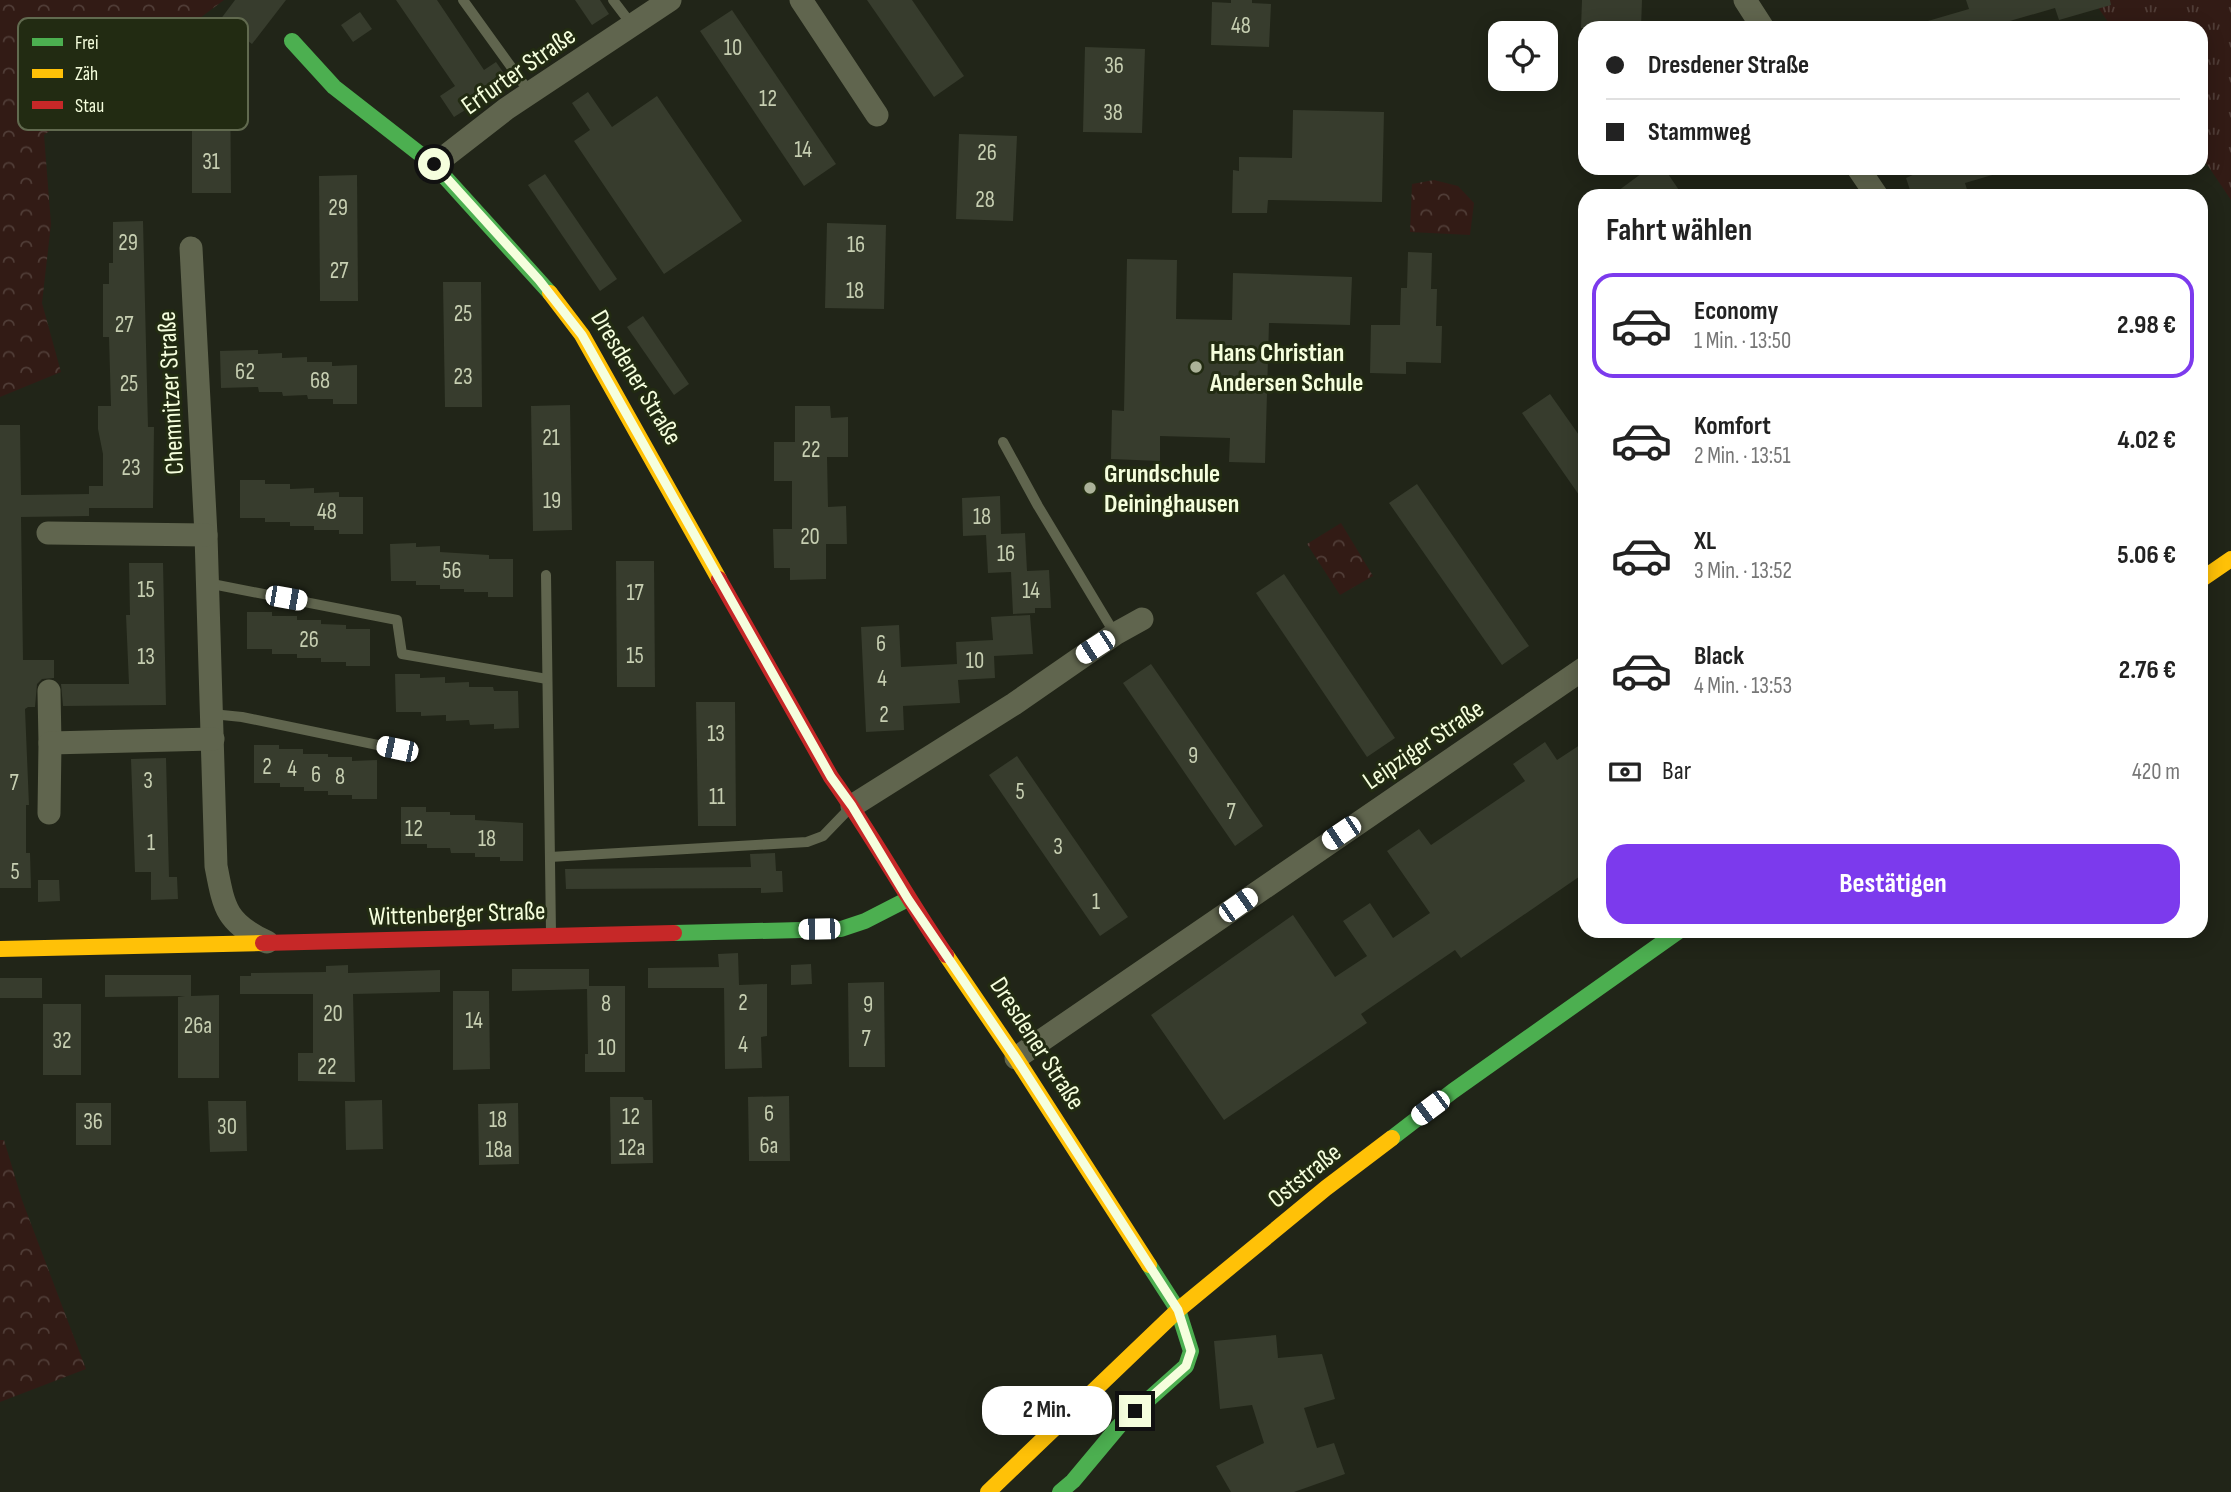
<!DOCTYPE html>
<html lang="de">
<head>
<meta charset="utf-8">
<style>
  body { margin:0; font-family:"Sofia Sans Condensed",sans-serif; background:#f6f6f6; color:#222; height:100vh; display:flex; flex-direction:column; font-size:26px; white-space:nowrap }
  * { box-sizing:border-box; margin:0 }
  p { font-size:23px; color:#767676 }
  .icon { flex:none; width:38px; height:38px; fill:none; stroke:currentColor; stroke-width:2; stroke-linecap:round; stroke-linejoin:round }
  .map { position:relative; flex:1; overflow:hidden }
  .side { position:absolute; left:1578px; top:189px; width:630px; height:749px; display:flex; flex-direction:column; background:#fff; border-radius:21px; box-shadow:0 4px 18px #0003 }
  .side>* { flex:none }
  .banner { position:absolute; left:1578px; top:21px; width:630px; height:154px; border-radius:21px; box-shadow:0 4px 18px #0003; display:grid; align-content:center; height:154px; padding:0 28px; background:#fff }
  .buttons { position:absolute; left:1488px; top:21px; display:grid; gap:14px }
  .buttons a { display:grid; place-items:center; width:70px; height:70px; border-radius:14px; background:#fff; box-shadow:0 4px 18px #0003; font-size:35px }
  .end { position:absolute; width:32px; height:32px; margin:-16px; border:9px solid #f5fedd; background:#111; box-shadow:0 0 0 4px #111 }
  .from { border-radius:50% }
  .bubble { position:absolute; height:49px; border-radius:21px; background:#fff; box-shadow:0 4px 18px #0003; font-size:23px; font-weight:700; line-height:49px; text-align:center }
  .car { position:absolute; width:21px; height:42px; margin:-21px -10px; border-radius:9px; box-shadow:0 0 5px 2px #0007; background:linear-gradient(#fff 24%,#345 0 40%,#fff 0 76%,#345 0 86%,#fff 0) }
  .banner b { display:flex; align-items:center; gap:24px; height:66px; font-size:26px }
  .banner b+b { border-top:2px solid #e0e0e0 }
  .banner i { width:18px; height:18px; background:#222 }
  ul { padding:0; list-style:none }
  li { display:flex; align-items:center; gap:21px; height:105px; margin:0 14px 10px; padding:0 14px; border:4px solid transparent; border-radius:21px }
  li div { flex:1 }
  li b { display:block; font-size:26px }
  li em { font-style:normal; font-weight:700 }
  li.on { border-color:#7c3aed }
  li>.icon { width:63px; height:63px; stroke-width:1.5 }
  h2 { padding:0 28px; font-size:32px; line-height:84px }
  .pay { display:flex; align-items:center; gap:18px; height:77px; padding:0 28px; font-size:26px }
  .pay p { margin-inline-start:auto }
  .cta { display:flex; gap:14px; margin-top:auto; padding:14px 28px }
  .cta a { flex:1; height:80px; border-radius:21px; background:#7c3aed; color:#fff; font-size:28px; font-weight:700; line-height:80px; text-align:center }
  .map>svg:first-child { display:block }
</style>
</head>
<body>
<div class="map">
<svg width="2231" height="1492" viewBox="0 0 2231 1492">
  <defs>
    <pattern id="grass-tufts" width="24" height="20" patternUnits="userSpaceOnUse" patternTransform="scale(1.75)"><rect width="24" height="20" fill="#321b15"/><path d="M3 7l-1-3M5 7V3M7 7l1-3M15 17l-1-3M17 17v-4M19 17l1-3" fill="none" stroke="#503d37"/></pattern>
    <pattern id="forest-crowns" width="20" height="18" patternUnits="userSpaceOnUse" patternTransform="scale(1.75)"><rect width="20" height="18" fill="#321b15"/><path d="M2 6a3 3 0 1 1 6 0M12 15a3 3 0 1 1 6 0" fill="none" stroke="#503d37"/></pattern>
  </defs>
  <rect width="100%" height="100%" fill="#212518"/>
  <path fill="url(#grass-tufts)" d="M2093,0h138v200l-29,-43v-129h-90z"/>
  <g fill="url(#forest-crowns)">
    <path d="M0,0h224l-180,135 7,89 -9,79 19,69 -61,25z"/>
    <path d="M1434,180l24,6 16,17 -4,32 -60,-3 2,-48z"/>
    <path d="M1341,523l32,53 -33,19 -33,-51z"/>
    <path d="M0,1140h4l18,60 64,169 -86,33z"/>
  </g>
  <g fill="#373c2d">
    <path d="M235,0h51l-34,44 -32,-24z"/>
    <path d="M396,0h41l47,70 12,-8 14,20 -56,35 -14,-21 15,-10z"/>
    <path d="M575,0h25l9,14 -17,11z"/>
    <path d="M867,0h45l52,76 -30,21z"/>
    <path d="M1231,0h21v3l19,1 -2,43 -58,-2 1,-43 19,1z"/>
    <path d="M1582,0h60l-1,28h-60z"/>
    <path d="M1966,0h144l1,5 -52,15 -4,-12 -59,17 1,3h-76v-5l48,-14z"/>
    <path d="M732,10l104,154 -32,22 -104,-155z"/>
    <path d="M360,12l12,17 -19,13 -12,-17z"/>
    <path d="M1085,47l60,2 -3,84 -59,-1z"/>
    <path d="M192,67h38l1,126h-39z"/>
    <path d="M588,92l24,35 45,-31 85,125 -78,53 -90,-133 16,-11 -18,-27z"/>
    <path d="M1293,110l91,2 -2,90 -114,-2 -1,13h-35l1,-43 6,1v-14l53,1z"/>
    <path d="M959,134l58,2 -4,85 -57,-2z"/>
    <path d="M1649,168h15l19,28h-72z"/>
    <path d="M1928,168h70l1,5 -34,10 4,13h-57l-6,-18z"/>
    <path d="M545,174l72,105 -17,12 -72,-106z"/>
    <path d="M357,175l1,126h-38l-1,-125z"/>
    <path d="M143,221l5,206h6l-1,81h-64v8l-68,1 2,143h31v18l-12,1 -5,5 -2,23h-7l-3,2 4,96h-3v48h4l1,35h-31v-463h20l1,70 68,-1v-8h14v-32l-5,-25v-23h13l-2,-69h-6v-53h6v-21h4v-41z"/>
    <path d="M827,223l59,2 -2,84 -59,-1z"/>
    <path d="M1408,252l24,1 -1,36h6l-1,37h6l-1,37 -35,-1v12l-36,-1 1,-48h29l1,-37h6z"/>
    <path d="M1127,259l50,1 -1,59 56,1 1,-47 119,4 -2,48 -81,-2 -4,140 -36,-1 1,-24 -70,-2v25l-49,-2 1,-49 12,1z"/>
    <path d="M443,282h38l1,125h-37z"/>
    <path d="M643,316l46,68 -15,11 -47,-68z"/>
    <path d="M258,350v4l24,-1v5l25,-1v5h25v4l25,-1v39h-24v-5h-25l-1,-4 -24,1 -1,-4h-23l-1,-5 -37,1 -1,-37z"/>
    <path d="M1550,394l36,51v60l-64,-92z"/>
    <path d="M570,405l2,125 -39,1 -2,-125z"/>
    <path d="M795,406h35l1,12 17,-1v40h-21l1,50 18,-1 1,38h-21v35l-36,1v-12h-16l-1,-39h19v-48h-18v-39h21z"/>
    <path d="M240,480h25v4h25v5l24,-1v5l25,-1v5h24v37h-24v-4h-25v-4h-24v-4h-25v-4h-25z"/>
    <path d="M1417,484l112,162 -27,19 -113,-162z"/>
    <path d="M1000,496l1,38 24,-1 2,38 22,-1 2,38h-16v5l-22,1 -2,-42 -23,1 -2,-38 -23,1 -1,-38z"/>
    <path d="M416,543v4l24,-1v6l49,3v4h24v38h-25v-5h-24v-3h-24v-4h-24v-4h-25l-1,-37z"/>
    <path d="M616,561h38l1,126h-38z"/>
    <path d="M129,563h34l3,142 -103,1 -2,-22h68l-3,-69h4z"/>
    <path d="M1284,574l111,164 -28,19 -111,-164z"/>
    <path d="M247,612h25v4h25v4h24v4l25,1v4h24v37h-24v-4h-25v-4h-24v-4h-25v-5h-25z"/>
    <path d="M1030,615l3,39 -39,2 1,22 -37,2 2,23 -57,3 1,24 -38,2 -5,-105 38,-2 2,42 56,-3 -1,-22 37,-2 -2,-23z"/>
    <path d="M1151,664l112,162 -28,20 -112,-163z"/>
    <path d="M395,674h25v4l25,-1v6l24,-1v5h24l1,4h24l1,37 -25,1v-5l-24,1 -1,-5 -23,1v-6l-25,1v-4h-25z"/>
    <path d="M696,702h39l1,124h-38z"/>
    <path d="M1586,741v131l-125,86 -6,-8 -94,64 6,9 -143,97 -73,-105 142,-100 42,62 32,-21 -24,-35 27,-18 23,35 37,-25 -43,-62 32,-22 12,16 94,-64 -12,-17 32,-22 12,18z"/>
    <path d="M254,745h25v4h24v5h25v3h24v4l25,-1v39h-25v-4h-24v-4h-24v-4h-24v-4h-26z"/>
    <path d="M1017,756l111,161 -28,19 -111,-161z"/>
    <path d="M166,758l3,119h8l1,22 -27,1v-28h-16l-4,-113z"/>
    <path d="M401,807h25v5h24v3h25v5l48,3v38h-23v-4h-25v-4h-24l-1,-5h-23v-4h-26z"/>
    <path d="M775,853l1,18h6l1,21 -22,1v-5l-195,1 -1,-20 186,-2 -1,-13z"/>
    <path d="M38,880h21l1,21 -22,1z"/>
    <path d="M738,953l1,32 28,-1v52l-6,1 1,31 -37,1 -1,-81h-76v-20l71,-1 -1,-13z"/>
    <path d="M811,964l1,20 -21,1v-20z"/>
    <path d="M348,965v8l92,-3v22l-87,2 2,88 -57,-1v-28h15v-59h-73v-18h11v-3l75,-1v-6z"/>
    <path d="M512,969h77v17h36v86h-40v-18h3l-1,-65 -75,2z"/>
    <path d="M105,975h86v21l28,-1v83h-41v-81l7,-1 -80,1z"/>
    <rect x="0" y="978" width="42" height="20"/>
    <path d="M884,982l1,85h-36l-1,-84z"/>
    <path d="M453,991h36l1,78 -37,1z"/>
    <rect x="43" y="1004" width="38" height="71"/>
    <path d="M789,1096l1,65h-41l-1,-64z"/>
    <path d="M610,1097h33l1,3h8l1,63 -42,1z"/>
    <path d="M382,1100l1,49 -37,1 -1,-49z"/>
    <path d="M208,1101h38l1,50 -37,1z"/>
    <rect x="76" y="1103" width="35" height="42"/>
    <path d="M518,1103l1,61 -40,1 -1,-61z"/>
    <path d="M1276,1335l2,23 44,-4 13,45 -31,9 13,40 17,-5 11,31 -51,18h-63l-15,-26 48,-23 -12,-38 -32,4 -6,-68z"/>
  </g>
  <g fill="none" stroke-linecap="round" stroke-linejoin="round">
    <g stroke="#60654e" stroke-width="10">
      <path d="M463,0l67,93"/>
      <path d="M613,0l19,25"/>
      <path d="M1003,442l35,64 77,128"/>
      <path d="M546,575l5,358"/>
      <path d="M207,583l190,37 5,34 145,25"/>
      <path d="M212,714l30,3 155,32"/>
      <path d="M550,857l257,-15 16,-6 26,-27"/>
    </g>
    <g stroke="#60654e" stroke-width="23">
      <path d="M801,0l76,115"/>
      <path d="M1745,0l18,28"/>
      <path d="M434,165l72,-56 164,-109"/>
      <path d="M1858,168l19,28"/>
      <path d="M191,248l15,287 10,331c8,42 10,57 51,76"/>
      <path d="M48,533l158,2"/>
      <path d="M49,691l1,52"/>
      <path d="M852,806l162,-102 101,-70 27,-15"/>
      <path d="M49,813l1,-70 163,-4"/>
      <path d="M1016,1058l570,-391"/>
    </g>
    <g stroke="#4caf50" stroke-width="16">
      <path d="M292,41l42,46 100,78 116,128"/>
      <path d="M674,933l167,-4 24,-8 43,-22"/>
      <path d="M1392,1138l61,-47 226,-160"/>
      <path d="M1060,1492l13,-11 46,-55 67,-60 5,-15 -13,-41 -29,-45"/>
    </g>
    <g stroke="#ffc107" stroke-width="16">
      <path d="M550,293l32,42 137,244"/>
      <path d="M2202,579l29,-20"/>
      <path d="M0,949l263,-6"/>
      <path d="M946,955l70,103 133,207"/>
      <path d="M988,1492l190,-182 148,-122 66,-50"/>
    </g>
    <g stroke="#c62828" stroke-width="16">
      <path d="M719,579l112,198c41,57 75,120 115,178"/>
      <path d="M263,943l411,-10"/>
    </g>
  </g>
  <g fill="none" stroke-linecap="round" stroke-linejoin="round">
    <path stroke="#f5fedd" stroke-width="9" d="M434,164l105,116 43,55 249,442 21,29 56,93 108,159 162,252 13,41 -5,15 -51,45"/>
  </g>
  <g fill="#abb298" stroke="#222b12" stroke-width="2.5">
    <circle cx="1196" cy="367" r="7"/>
    <circle cx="1090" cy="488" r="7"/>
  </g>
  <g text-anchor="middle" stroke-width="6" stroke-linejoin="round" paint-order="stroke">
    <g font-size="23" fill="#c6ceb1">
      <text x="1241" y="33">48</text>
      <text x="733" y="55">10</text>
      <text x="1114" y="73">36</text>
      <text x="768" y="106">12</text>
      <text x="1113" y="120">38</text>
      <text x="803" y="157">14</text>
      <text x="987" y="160">26</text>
      <text x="211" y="169">31</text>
      <text x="985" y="207">28</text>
      <text x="338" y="215">29</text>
      <text x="128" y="250">29</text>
      <text x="856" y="252">16</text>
      <text x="339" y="278">27</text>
      <text x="855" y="298">18</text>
      <text x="463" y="321">25</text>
      <text x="124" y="332">27</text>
      <text x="245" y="379">62</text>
      <text x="463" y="384">23</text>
      <text x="320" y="388">68</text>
      <text x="129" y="391">25</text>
      <text x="551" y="445">21</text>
      <text x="811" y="457">22</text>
      <text x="131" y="475">23</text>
      <text x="552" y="508">19</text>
      <text x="327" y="519">48</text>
      <text x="982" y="524">18</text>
      <text x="810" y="544">20</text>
      <text x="1006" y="561">16</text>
      <text x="452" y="578">56</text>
      <text x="146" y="597">15</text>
      <text x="1031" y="598">14</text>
      <text x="635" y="600">17</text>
      <text x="309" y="647">26</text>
      <text x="881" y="651">6</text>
      <text x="635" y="663">15</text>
      <text x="146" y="664">13</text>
      <text x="975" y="668">10</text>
      <text x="882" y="686">4</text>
      <text x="884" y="722">2</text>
      <text x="716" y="741">13</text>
      <text x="1193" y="763">9</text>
      <text x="267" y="774">2</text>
      <text x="292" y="776">4</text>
      <text x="316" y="782">6</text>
      <text x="340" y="784">8</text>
      <text x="148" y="788">3</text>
      <text x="14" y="790">7</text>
      <text x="1020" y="799">5</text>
      <text x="717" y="804">11</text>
      <text x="1231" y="819">7</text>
      <text x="414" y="836">12</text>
      <text x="487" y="846">18</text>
      <text x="151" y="850">1</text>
      <text x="1058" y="854">3</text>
      <text x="15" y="879">5</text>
      <text x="1096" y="909">1</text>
      <text x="743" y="1010">2</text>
      <text x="606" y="1011">8</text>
      <text x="868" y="1012">9</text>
      <text x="333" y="1021">20</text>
      <text x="474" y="1028">14</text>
      <text x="198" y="1033">26a</text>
      <text x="866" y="1046">7</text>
      <text x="62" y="1048">32</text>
      <text x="743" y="1052">4</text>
      <text x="607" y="1055">10</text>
      <text x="327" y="1074">22</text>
      <text x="769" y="1121">6</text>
      <text x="631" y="1124">12</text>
      <text x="498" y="1127">18</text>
      <text x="93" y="1129">36</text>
      <text x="227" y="1134">30</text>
      <text x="769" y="1153">6a</text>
      <text x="632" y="1155">12a</text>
      <text x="499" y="1157">18a</text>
    </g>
    <g font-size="26" fill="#f5fedd" stroke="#222b12">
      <text transform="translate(518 70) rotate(-35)" y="9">Erfurter Straße</text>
      <text transform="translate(637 377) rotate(59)" y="9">Dresdener Straße</text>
      <text transform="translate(170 393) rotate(-93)" y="9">Chemnitzer Straße</text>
      <text transform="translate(1423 744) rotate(-34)" y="9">Leipziger Straße</text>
      <text transform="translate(457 913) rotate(-2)" y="9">Wittenberger Straße</text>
      <text transform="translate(1038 1043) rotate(57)" y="9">Dresdener Straße</text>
      <text transform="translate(1304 1175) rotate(-39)" y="9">Oststraße</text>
    </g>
    <g font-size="26" font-weight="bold" fill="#f5fedd" stroke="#222b12" text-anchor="start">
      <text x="1210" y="361">Hans Christian<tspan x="1210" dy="30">Andersen Schule</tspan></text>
      <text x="1104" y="482">Grundschule<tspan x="1104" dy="30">Deininghausen</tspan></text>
    </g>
  </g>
  <rect x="18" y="18" width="230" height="112" rx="10" fill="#222b12" stroke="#616a4f" stroke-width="2"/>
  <rect x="32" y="38" width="31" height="8" fill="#4caf50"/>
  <rect x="32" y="69" width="31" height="9" fill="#ffc107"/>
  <rect x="32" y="101" width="31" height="8" fill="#c62828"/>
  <g font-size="19" fill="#f5fedd">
    <text x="75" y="49">Frei</text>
    <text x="75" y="80">Zäh</text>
    <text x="75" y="112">Stau</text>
  </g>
</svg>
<div class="buttons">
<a><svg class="icon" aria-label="locate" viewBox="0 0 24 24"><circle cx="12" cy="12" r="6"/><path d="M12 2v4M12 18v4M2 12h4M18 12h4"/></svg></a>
</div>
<i class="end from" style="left:434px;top:164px"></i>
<i class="end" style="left:1135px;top:1411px"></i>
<div class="bubble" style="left:982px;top:1386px;width:130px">2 Min.</div>
<i class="car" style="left:286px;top:598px;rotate:100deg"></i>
<i class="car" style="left:1095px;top:647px;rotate:237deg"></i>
<i class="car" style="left:397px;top:749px;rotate:282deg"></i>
<i class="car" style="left:1341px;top:833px;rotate:236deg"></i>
<i class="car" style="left:1238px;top:905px;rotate:55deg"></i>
<i class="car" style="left:819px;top:929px;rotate:269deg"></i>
<i class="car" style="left:1430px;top:1108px;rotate:233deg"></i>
<div class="banner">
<b><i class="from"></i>Dresdener Straße</b>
<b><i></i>Stammweg</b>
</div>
<section class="side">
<h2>Fahrt wählen</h2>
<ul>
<li class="on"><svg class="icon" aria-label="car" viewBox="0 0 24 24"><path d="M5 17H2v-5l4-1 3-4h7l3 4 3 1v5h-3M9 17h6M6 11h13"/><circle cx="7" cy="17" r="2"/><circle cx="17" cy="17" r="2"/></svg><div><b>Economy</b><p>1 Min. · 13:50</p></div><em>2.98 €</em></li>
<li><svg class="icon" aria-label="car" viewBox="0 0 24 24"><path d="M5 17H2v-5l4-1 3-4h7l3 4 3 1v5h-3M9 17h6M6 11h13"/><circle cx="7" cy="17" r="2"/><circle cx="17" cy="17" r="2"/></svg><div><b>Komfort</b><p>2 Min. · 13:51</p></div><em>4.02 €</em></li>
<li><svg class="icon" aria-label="car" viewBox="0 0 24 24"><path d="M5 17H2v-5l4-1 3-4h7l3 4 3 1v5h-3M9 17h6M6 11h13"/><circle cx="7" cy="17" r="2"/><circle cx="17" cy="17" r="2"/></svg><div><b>XL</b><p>3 Min. · 13:52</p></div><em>5.06 €</em></li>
<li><svg class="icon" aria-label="car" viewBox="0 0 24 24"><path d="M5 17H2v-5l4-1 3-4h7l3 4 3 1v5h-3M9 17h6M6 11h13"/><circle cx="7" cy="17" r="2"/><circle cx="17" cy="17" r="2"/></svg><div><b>Black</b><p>4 Min. · 13:53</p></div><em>2.76 €</em></li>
</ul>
<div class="pay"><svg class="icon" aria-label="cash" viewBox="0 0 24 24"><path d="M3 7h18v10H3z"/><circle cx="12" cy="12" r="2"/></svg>Bar<p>420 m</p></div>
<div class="cta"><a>Bestätigen</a></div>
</section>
</div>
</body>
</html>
